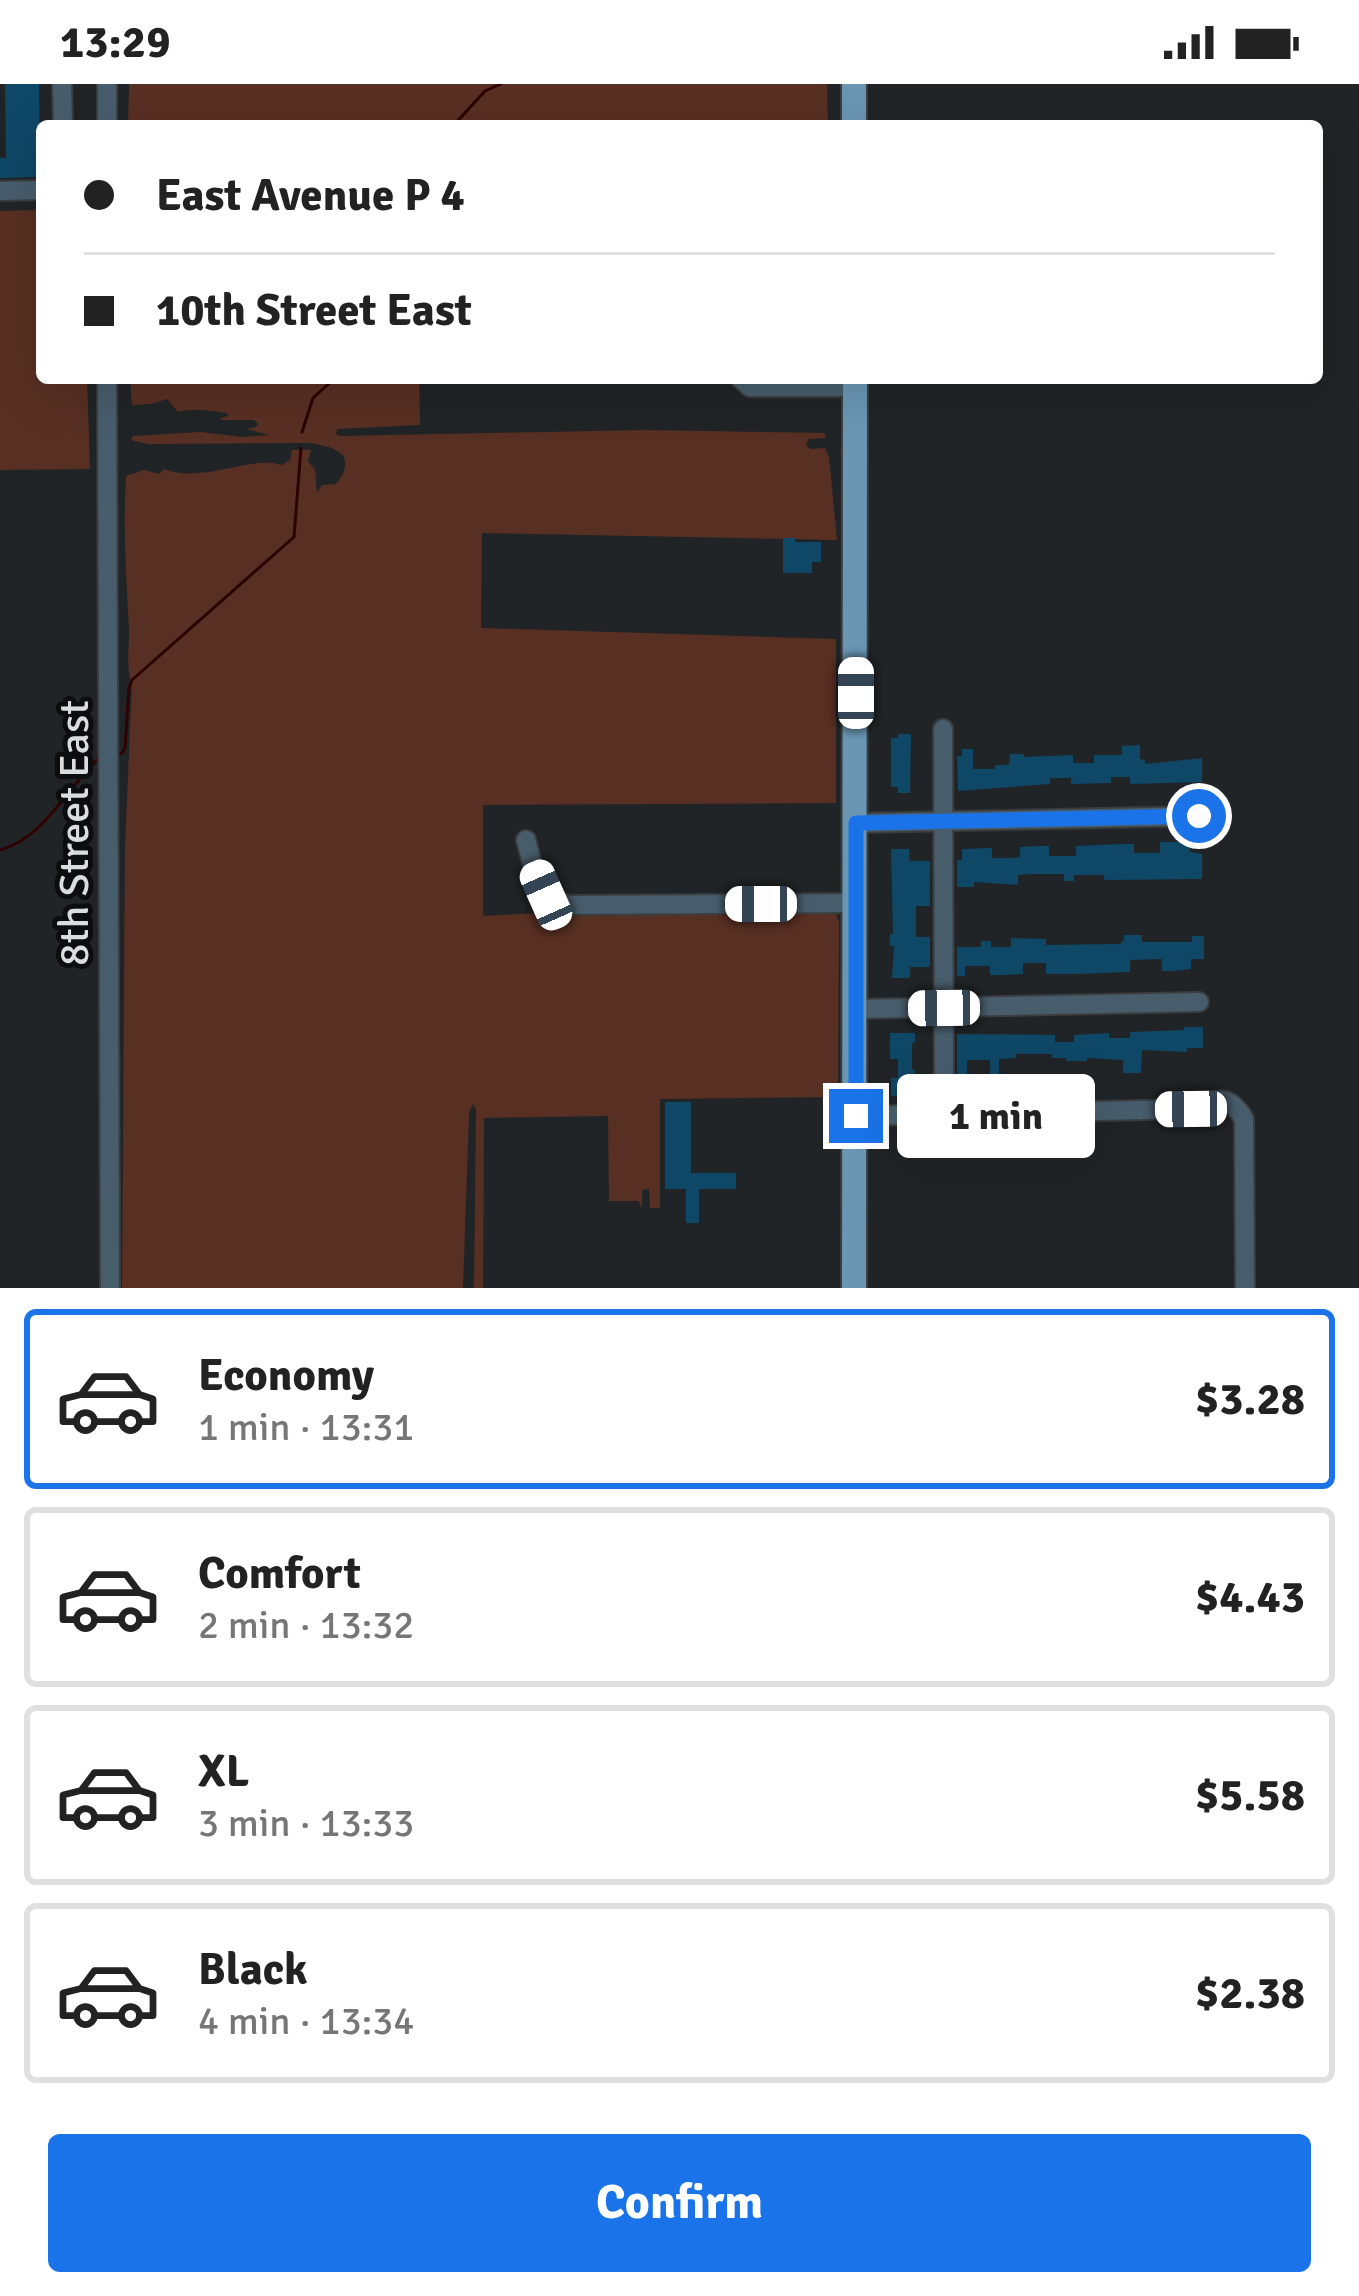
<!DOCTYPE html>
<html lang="en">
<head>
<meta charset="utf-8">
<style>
  body { margin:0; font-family:Signika,sans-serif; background:#f2f2f2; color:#222; height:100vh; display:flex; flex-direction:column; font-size:45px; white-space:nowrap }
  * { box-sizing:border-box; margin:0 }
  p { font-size:39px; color:#767676 }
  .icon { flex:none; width:66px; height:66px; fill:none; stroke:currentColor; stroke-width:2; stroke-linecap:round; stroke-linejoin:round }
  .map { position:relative; height:1204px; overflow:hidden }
  .panel { display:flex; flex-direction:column; background:#fff; flex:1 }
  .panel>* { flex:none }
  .top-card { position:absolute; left:36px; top:36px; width:1287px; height:264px; border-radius:12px; box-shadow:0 12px 48px #0002; display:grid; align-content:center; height:264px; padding:0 48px; background:#fff }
  .end { position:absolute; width:54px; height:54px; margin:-27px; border:15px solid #1a73e8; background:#fff; box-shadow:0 0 0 6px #fff }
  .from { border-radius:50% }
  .bubble { position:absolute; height:84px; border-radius:12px; background:#fff; box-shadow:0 12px 48px #0002; font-size:39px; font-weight:700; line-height:84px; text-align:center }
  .car { position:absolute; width:36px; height:72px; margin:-36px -18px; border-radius:15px; box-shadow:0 0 9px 3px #0007; background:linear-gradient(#fff 24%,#345 0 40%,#fff 0 76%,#345 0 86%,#fff 0) }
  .top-card b { display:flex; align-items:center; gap:42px; height:114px; font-size:45px }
  .top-card b+b { border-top:3px solid #e0e0e0 }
  .top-card i { width:30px; height:30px; background:#222 }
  ul { padding:21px 0 0; list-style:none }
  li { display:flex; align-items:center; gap:36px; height:180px; margin:0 24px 18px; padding:0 24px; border:6px solid #e0e0e0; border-radius:12px }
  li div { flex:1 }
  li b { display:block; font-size:45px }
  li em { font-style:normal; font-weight:700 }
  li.on { border-color:#1a73e8 }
  li>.icon { width:108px; height:108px; stroke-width:1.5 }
  .action { display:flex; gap:24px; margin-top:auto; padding:24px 48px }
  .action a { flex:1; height:138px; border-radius:12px; background:#1a73e8; color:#fff; font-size:48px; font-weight:700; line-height:138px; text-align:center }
  .status { display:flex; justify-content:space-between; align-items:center; height:84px; padding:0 60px; background:#fff; direction:ltr }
  .status svg { height:33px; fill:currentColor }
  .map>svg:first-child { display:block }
</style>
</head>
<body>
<div class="status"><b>13:29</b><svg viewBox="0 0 49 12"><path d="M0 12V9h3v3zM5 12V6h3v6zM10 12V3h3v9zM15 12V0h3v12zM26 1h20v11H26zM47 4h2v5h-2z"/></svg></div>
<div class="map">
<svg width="1359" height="1204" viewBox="0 0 1359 1204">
  <rect width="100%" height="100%" fill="#212426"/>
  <g fill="#582f23">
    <path d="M129,0h698l1,42h-700z"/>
    <path d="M42,126v168h45l3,91 -90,1v-259z"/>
    <path d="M130,294h289l1,47 -83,4 -1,5 4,2 302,-6 182,3 2,5 -18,1 -2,6 5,4 14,-1 4,9 8,83 -355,-7 -1,95 355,11v164l-353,2v111l76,-4 277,1 3,9 -1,175 -178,2v109h-10l-1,-19 -7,1v18l-4,-7h-29l-1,-85 -124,2 -1,170h-9l2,-178 -3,-6 -4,9 -6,175h-341l3,-442 7,-163c-7,-17 -2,-36 -3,-55 -3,-51 -6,-101 -3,-152l18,-6 15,4 5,-5c39,15 86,-14 118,-4l8,-5 2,-10h19l-3,11 7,9 2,23 5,-8 14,-1c7,-8 13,-20 6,-30l-10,-6 -20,-5 -164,1 -17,-4 2,-4 67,-4 43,5 26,-2 -23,-6 10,-2 2,-3 -4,-4h-32l-2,-2 8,-2 -1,-3c-14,-2 -37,-5 -49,-1l-11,-13 -16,5 -19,1z"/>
  </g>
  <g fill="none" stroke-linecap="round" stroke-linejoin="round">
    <g stroke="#2e0200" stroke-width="3">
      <path d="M453,42l32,-35 16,-7"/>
      <path d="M302,348l11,-34 22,-20"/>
      <path d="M114,673l8,-4 3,-5 4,-60 3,-8 162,-143 7,-89"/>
      <path d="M0,766c43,-11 68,-63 98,-91"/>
    </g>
  </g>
  <g fill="#0f4766">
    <path d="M5,0h34l1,89 -3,4 -37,1v-20h6z"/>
    <path d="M783,454h12v4h26v20h-9v11h-29z"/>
    <path d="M898,650h13l-1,59h-12v-6h-7v-49h7z"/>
    <path d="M1140,661v14l5,1v4l57,-6v24l-72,2v-7h-19v6l-40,1v-6h-21v6l-92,7 -1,-35h5v-7h11v20h22v-4h14l1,-11h14v3l49,-2v8h21v-8h28v-9z"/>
    <path d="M1160,758h30v10l12,2v25l-98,1v-5h-30v6h-10v-7h-32l-14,1v10l-44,-3v5h-17v-27h5v-11l30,-1v10h22l6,-1v-10l16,-1h13v10h27v-10l45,-2h13v9h26z"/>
    <path d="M891,765h18l1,12h20v45h-14v31h14v30h-20v11h-18l2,-32h-4v-12h3z"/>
    <path d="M1124,851h18v7h50v-6h12v23h-13v10l-18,2h-11v-12l-32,1v12l-53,2h-31v-11h-23v11l-19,1h-14v-9h-25v10h-8v-29h24v-6h10v6h20v-9l35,1v6l75,-1v-3h3z"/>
    <path d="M1184,943h19v21h-16v4l-45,-2 -1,23h-18v-13l-36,-2v3h-21v-3h-14v-4h-36v4l-17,1v21h-9v-20h-23v32h-10v-58l98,1v7h19v-7l35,-2v5h21v-6l54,-2z"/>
    <path d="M890,949h25v10h-3v27h3l-3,26h-21v-18h7v-19h-8z"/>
    <path d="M665,1018h26v71h45v16h-37v34h-13v-34h-21z"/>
  </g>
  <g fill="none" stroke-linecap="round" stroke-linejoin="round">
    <defs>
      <g id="minor">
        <path d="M62,0l1,42"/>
        <path d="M107,0v42"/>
        <path d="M0,107l42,-1"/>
        <path d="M107,294l3,910"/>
        <path d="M740,294l10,9h105"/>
        <path d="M943,645l1,369"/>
        <path d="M856,739l343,-7"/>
        <path d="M526,756l6,23 19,38 22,4 283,-2"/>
        <path d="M855,925l344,-7"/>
        <path d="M856,1032l335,-7c25,-10 37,-17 53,10l1,169"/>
      </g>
      <g id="major">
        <path d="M854,0v42"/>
        <path d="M854,1204l1,-910"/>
      </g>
    </defs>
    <use href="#minor" stroke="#3b3e40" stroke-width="22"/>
    <use href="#major" stroke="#3b3e40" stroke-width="28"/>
    <use href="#minor" stroke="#485d6c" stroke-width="18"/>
    <use href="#major" stroke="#6a96b4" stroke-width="24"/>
  </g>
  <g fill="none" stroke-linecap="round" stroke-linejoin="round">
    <path stroke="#1a73e8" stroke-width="15" d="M856,1032v-293l343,-7"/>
  </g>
  <g text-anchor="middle" stroke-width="10" stroke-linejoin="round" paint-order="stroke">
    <g font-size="42" fill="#dadcde" stroke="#0b0d0e">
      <text transform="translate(73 749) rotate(-90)" y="15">8th Street East</text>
    </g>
  </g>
</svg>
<i class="end from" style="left:1199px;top:732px"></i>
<i class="end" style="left:856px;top:1032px"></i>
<div class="bubble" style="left:897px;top:990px;width:198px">1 min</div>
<i class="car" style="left:856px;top:609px;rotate:0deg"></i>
<i class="car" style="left:546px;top:811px;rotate:336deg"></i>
<i class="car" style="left:761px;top:820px;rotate:270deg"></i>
<i class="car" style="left:944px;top:924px;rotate:269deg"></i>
<i class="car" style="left:1191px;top:1025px;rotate:269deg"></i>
<div class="top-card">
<b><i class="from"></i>East Avenue P 4</b>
<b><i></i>10th Street East</b>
</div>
</div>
<section class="panel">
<ul>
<li class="on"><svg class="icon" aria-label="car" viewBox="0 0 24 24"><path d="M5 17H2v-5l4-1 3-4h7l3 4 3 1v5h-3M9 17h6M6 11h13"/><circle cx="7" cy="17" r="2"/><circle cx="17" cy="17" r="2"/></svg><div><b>Economy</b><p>1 min · 13:31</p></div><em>$3.28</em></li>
<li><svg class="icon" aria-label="car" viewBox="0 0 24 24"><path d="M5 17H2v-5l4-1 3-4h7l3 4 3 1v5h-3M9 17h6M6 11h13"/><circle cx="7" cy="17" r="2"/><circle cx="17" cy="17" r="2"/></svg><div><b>Comfort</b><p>2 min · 13:32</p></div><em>$4.43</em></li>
<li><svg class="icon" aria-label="car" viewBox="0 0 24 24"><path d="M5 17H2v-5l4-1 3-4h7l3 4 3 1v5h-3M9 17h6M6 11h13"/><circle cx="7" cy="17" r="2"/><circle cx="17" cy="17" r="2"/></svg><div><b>XL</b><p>3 min · 13:33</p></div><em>$5.58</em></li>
<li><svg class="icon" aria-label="car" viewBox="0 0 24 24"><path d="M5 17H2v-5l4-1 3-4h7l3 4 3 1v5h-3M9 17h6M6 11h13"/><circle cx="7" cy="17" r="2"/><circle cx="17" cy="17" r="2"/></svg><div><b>Black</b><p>4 min · 13:34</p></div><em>$2.38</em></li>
</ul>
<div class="action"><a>Confirm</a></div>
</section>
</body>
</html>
